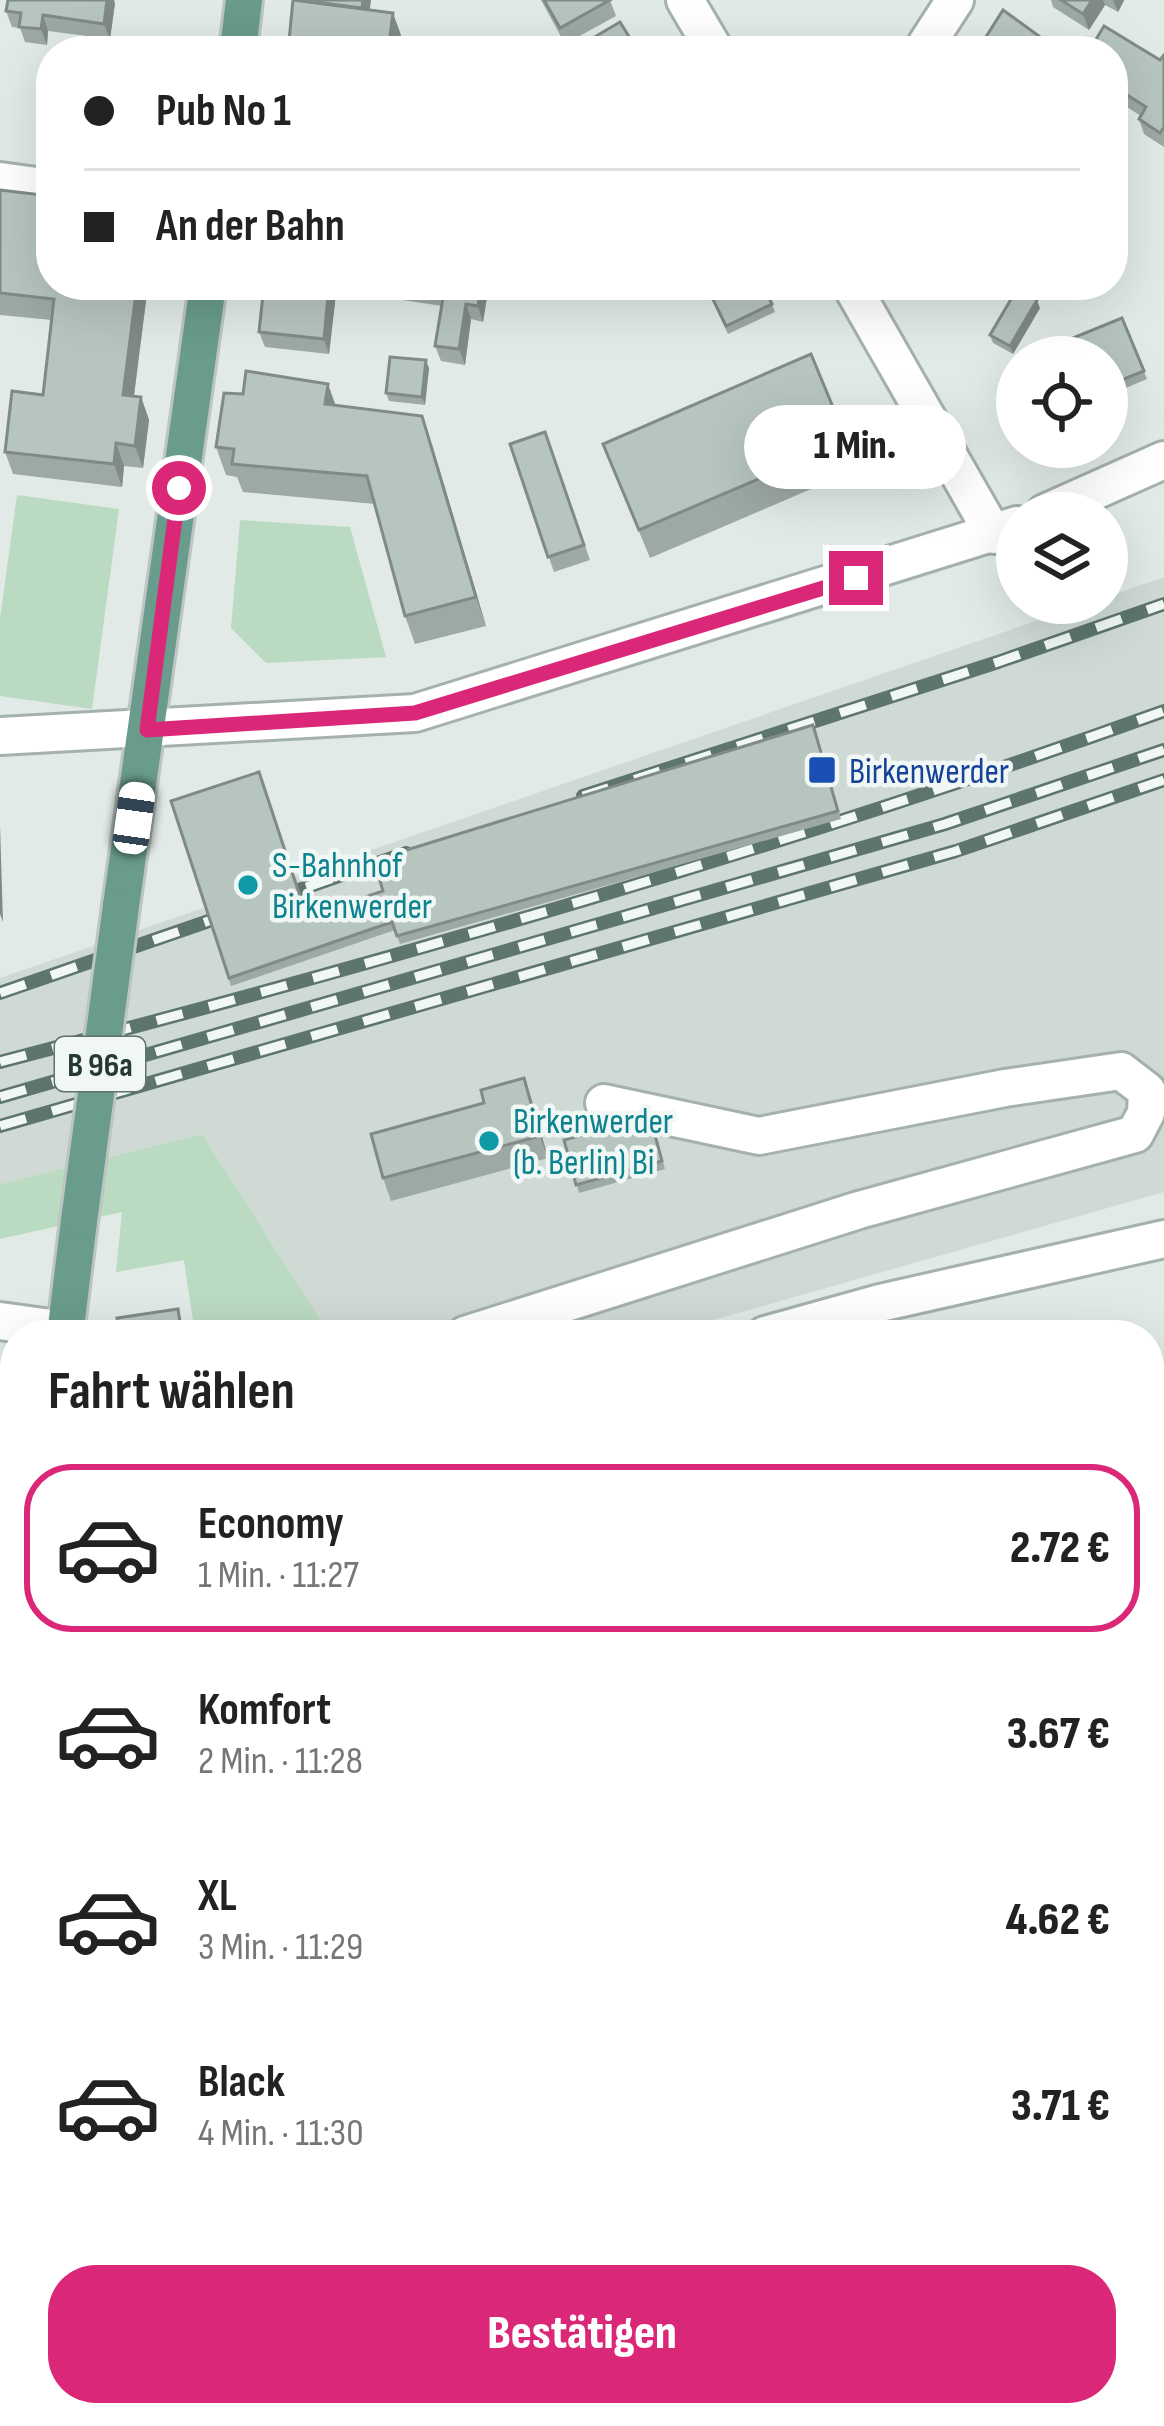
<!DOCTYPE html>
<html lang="de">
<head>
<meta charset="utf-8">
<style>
  body { margin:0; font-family:"Sofia Sans Condensed",sans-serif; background:#f2f2f2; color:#222; height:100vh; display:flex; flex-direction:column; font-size:45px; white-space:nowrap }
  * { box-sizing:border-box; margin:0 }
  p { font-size:39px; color:#767676 }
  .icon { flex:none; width:66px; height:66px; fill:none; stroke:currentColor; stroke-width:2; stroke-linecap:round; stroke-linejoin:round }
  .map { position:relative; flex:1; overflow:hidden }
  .sheet { position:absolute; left:0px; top:1320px; width:1164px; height:1107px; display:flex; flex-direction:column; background:#fff; border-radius:48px 48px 0 0; box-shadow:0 12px 48px #0002 }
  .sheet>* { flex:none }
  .banner { position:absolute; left:36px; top:36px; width:1092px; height:264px; border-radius:48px; box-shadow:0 12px 48px #0002; display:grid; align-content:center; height:264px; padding:0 48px; background:#fff }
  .controls { position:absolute; left:996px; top:336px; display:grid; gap:24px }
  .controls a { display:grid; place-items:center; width:132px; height:132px; border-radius:50%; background:#fff; box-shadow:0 12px 48px #0002; font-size:60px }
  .end { position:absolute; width:54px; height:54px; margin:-27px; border:15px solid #db2777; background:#fff; box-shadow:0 0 0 6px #fff }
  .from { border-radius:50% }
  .bubble { position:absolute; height:84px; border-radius:42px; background:#fff; box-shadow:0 12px 48px #0002; font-size:39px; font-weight:800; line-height:84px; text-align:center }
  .car { position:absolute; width:36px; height:72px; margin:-36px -18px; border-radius:15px; box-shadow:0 0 9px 3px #0007; background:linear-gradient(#fff 24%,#345 0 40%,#fff 0 76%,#345 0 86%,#fff 0) }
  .banner b { display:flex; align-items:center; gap:42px; height:114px; font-size:45px }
  .banner b+b { border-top:3px solid #e0e0e0 }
  .banner i { width:30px; height:30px; background:#222 }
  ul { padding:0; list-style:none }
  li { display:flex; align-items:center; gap:36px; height:168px; margin:0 24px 18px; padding:0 24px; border:6px solid transparent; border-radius:48px }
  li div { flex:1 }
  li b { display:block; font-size:45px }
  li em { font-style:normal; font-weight:800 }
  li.active { border-color:#db2777 }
  li>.icon { width:108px; height:108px; stroke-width:1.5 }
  h2 { padding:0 48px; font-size:54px; line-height:144px }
  .cta { display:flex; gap:24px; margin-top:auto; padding:24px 48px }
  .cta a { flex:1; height:138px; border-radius:48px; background:#db2777; color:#fff; font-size:48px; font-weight:800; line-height:138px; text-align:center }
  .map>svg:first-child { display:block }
</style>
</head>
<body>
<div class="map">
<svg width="1164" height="2426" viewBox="0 0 1164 2426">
  <rect width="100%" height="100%" fill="#e1eae6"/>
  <path fill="#cfdad5" d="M1164,577v615l-503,143h-331l-128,-201 -202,50v-206l1088,-375h19v-6z"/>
  <g fill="#bbdac2">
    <path d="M17,495l102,14 -27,200 -92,-13v-77z"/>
    <path d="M240,520l110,7 36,130 -120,6 -35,-35z"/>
    <path d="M202,1134l128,201h-135l-11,-75 -68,12 6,-60 -122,27v-55z"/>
  </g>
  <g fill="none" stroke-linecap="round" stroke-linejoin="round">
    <defs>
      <g id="minor">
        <path d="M685,0l30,51"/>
        <path d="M922,51l33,-51"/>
        <path d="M0,181l51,7"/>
        <path d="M851,285l143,250"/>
        <path d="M1045,513l119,-53"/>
        <path d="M0,736l415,-23 602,-188"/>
        <path d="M0,1321l66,9"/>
        <path d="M465,1335l394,-125 276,-76 11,-21 1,-22 -26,-20 -116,17 -246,48 -155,-33"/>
        <path d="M765,1335l115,-32 284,-64"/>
        <path d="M1149,1802l15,-1"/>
      </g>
      <g id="major">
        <path d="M238,51l6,-51"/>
        <path d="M121,906l87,-621"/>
        <path d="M65,1335l14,-114"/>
        <path d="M0,1885l15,-115"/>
      </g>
    </defs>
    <use href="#minor" stroke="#a4b1ac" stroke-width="42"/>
    <use href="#major" stroke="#bdc4c2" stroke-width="42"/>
    <use href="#minor" stroke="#fff" stroke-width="36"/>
    <use href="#major" stroke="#699c8d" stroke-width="36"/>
    <defs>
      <g id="rail">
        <path d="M583,796l415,-134 166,-58"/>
        <path d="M0,993l406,-140"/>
        <path d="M0,1062c392,-102 783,-214 1164,-351"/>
        <path d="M0,1097l945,-273 219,-74"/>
        <path d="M0,1126l956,-275 208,-71"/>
      </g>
    </defs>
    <use href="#rail" stroke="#5d756e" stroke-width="14"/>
    <use href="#rail" stroke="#f1f7f4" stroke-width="9" stroke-dasharray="27" stroke-linecap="butt"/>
    <defs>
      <path id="major-bridge" d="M79,1221l42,-315"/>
    </defs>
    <use href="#major-bridge" stroke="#bdc4c2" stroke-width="42" stroke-linecap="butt"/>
    <use href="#major-bridge" stroke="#699c8d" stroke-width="36"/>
  </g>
  <g fill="#9da9a4">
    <path d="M541,0h69l6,16 -51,28z"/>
    <path d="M1051,0h73v1l-6,11 -13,-7 -16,25 -36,-23z"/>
    <path d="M115,3l-5,36 -62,-8 -1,14 -22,-3 -5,-14 -8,-1 -6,-16z"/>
    <path d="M1113,51l47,9 4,-5v92l-20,-13 -5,-15 2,-3 -28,-18z"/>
    <path d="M0,190l51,95h97l-14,111 7,1 8,23 -6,48 -19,-2 -2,21 -109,-13 -8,-22 38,-57 9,-75 -52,-5z"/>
    <path d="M264,285h73l-8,69 -64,-7 -6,-15z"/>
    <path d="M372,285h114l2,5 -5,32 -12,-3 -6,46 -24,-4 -6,-15 7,-40 -66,-10z"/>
    <path d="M705,285l67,19 3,8 -47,22z"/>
    <path d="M1040,308l-27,46 -20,-11 -3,-8z"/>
    <path d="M1122,318l25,61 -40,17v-39z"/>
    <path d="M429,368l-4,37 -36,-4 -3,-8z"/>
    <path d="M335,405l87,11 10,29 54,181 -71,18 -10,-28 -30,-112 -132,-12 -6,-15 -11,-2 -10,-28z"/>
    <path d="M545,432l45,128 -36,12 -44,-128z"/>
    <path d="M847,441l11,28 -208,89 -47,-114z"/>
    <path d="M813,725l28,94 -441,125 -5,-14 -164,56 -60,-185 131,101 19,9 62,-20z"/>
    <path d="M532,1101l16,57 -157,43 -8,-23z"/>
    <path d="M650,1117l15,52 -86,24 -15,-53z"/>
    <rect x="1149" y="1647" width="15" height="93"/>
    <path d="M1149,2234h12l3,9v122h-15z"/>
    <path d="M15,2338v74h83l-2,14h-36l-56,-7 -4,-12v-16z"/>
    <path d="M164,2412h42l1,14h-40z"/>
  </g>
  <g fill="#808a86">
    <path d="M107,0h7l1,3 -5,36 -6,-15z"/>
    <path d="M363,0h8l-4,30 -6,-16z"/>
    <path d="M1092,0h11l2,5 -16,25 -6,-16z"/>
    <path d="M1113,0h11l-6,12z"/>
    <path d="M393,13l8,22 -2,16h-11z"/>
    <path d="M43,15l5,16 -1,14 -6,-16z"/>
    <path d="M1043,39l5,12h-14z"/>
    <path d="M137,285h11l-17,133 -8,-23z"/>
    <path d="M329,285h8l-8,69 -5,-15z"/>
    <path d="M481,285h5l2,5 -5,32 -5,-16z"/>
    <path d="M1037,300l3,8 -27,46 -3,-8z"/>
    <path d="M466,304l5,15 -6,46 -6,-16z"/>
    <path d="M426,360l3,8 -4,37 -3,-8z"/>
    <path d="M328,384l10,28 -13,-8z"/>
    <path d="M141,397l8,23 -6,48 -8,-22z"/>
    <path d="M422,416l10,29 54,181 -10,-29z"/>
    <path d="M116,443l8,23 -2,21 -8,-23z"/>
    <path d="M0,824l3,98 -3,-8z"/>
    <path d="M524,1078l8,23 16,57 -8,-22z"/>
    <path d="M1161,2234l3,9v101l-1,-2z"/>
    <path d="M90,2412h8l-2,14h-2z"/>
    <path d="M201,2412h5l1,14h-2z"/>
  </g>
  <g fill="#b7c5bf" stroke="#808a86" stroke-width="3">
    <path d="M8,0h99l-3,24 -61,-9 -2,14 -22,-2 2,-14 -15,-2z"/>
    <path d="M293,0l100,13 -5,38h-100z"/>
    <path d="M299,0h64l-1,8z"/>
    <path d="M544,0h66l-50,28z"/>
    <path d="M1061,0h31l-9,14z"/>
    <path d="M1003,10l40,29 -9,12h-57z"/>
    <path d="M620,22l18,29h-67z"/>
    <path d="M1104,26l56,34 4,-5v72l-4,6 -21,-14 7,-12 -33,-21v-35h-24z"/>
    <path d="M0,190l51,6v89h86l-14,110 18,2 -6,49 -19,-3 -2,21 -109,-12 7,-61 31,4 11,-96 -54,-6z"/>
    <path d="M264,285h65l-5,54 -65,-7z"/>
    <path d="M400,285h81l-3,21 -12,-2 -7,45 -24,-3 9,-54z"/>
    <path d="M706,285h57l9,19 -46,22z"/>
    <path d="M1017,289l20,11 -27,46 -20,-11z"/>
    <path d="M1122,318l22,53 -37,15v-29h-43l-6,-13z"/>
    <path d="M811,354l36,87 -208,89 -36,-86z"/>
    <path d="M390,357l36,3 -4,37 -36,-4z"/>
    <path d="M246,371l82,13 -3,20 97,12 54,181 -71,19 -38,-140 -135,-12 2,-15 -18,-2 8,-54 19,1z"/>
    <path d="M545,432l39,113 -36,12 -38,-113z"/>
    <path d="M813,725l25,86 -441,125 -5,-14 -163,56 -58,-177 88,-29 43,130 14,-5 5,15 62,-21 -9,-31z"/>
    <path d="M524,1078l16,58 -157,42 -12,-44 113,-31 -3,-13z"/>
    <path d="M650,1117l12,44 -86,24 -12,-45z"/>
    <path d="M178,1309l4,26h-63l-2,-17z"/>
    <path d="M1109,1322l2,13h-35l-2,-6z"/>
    <rect x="1149" y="1647" width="15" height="77"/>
    <path d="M1155,1856h9v106h-3z"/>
    <path d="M1149,2234h12l2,108 -14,1z"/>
    <path d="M8,2337l7,1v67l-15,-2z"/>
    <path d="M164,2412h37l1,4 -38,1z"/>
  </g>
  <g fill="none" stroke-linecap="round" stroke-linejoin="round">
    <path stroke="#db2777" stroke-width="15" d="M179,488l-32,242 268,-17 441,-135"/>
  </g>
  <rect fill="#1a4fb4" stroke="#f1f7f4" stroke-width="4.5" x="807" y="755" width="30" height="30" rx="6"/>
  <g fill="#0f9aa8" stroke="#f1f7f4" stroke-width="4.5">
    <circle cx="248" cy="885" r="12"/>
    <circle cx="489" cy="1141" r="12"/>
  </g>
  <g text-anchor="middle" stroke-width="9" stroke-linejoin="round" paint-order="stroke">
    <rect fill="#f1f7f4" stroke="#61726c" stroke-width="3" x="55" y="1037" width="90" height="54" rx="9"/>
    <g font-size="33" font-weight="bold" fill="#233932">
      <text x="100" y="1076">B 96a</text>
    </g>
    <g font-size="36" fill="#164399" stroke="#f1f7f4" text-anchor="start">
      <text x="849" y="783">Birkenwerder</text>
    </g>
    <g font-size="36" fill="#0d838f" stroke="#f1f7f4" text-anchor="start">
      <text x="272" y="877">S-Bahnhof<tspan x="272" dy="41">Birkenwerder</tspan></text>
      <text x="513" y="1133">Birkenwerder<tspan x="513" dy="41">(b. Berlin) Bi</tspan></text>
    </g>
  </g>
</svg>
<div class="controls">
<a><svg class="icon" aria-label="locate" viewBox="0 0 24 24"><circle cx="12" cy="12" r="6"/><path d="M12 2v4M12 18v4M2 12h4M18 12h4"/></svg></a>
<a><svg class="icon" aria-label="layers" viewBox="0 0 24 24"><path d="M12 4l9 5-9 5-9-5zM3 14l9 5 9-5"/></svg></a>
</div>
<i class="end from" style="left:179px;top:488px"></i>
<i class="end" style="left:856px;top:578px"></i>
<div class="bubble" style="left:744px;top:405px;width:222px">1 Min.</div>
<i class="car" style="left:134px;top:818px;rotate:8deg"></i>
<div class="banner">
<b><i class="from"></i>Pub No 1</b>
<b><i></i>An der Bahn</b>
</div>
<section class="sheet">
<h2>Fahrt wählen</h2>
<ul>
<li class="active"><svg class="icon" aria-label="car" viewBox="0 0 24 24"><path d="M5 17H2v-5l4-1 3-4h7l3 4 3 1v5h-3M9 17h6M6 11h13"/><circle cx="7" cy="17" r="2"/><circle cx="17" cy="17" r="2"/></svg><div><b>Economy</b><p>1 Min. · 11:27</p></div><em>2.72 €</em></li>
<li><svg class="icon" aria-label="car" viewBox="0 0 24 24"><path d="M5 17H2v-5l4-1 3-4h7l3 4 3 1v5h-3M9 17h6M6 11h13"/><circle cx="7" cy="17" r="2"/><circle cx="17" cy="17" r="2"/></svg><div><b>Komfort</b><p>2 Min. · 11:28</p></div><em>3.67 €</em></li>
<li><svg class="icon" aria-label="car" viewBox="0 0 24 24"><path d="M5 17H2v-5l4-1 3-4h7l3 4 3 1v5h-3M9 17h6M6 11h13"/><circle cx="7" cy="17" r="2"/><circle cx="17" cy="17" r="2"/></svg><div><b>XL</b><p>3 Min. · 11:29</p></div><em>4.62 €</em></li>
<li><svg class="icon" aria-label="car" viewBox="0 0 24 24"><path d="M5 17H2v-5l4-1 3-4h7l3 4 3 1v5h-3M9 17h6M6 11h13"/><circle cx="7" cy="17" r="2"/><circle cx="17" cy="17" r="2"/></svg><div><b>Black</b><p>4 Min. · 11:30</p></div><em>3.71 €</em></li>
</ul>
<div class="cta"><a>Bestätigen</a></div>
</section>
</div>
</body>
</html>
